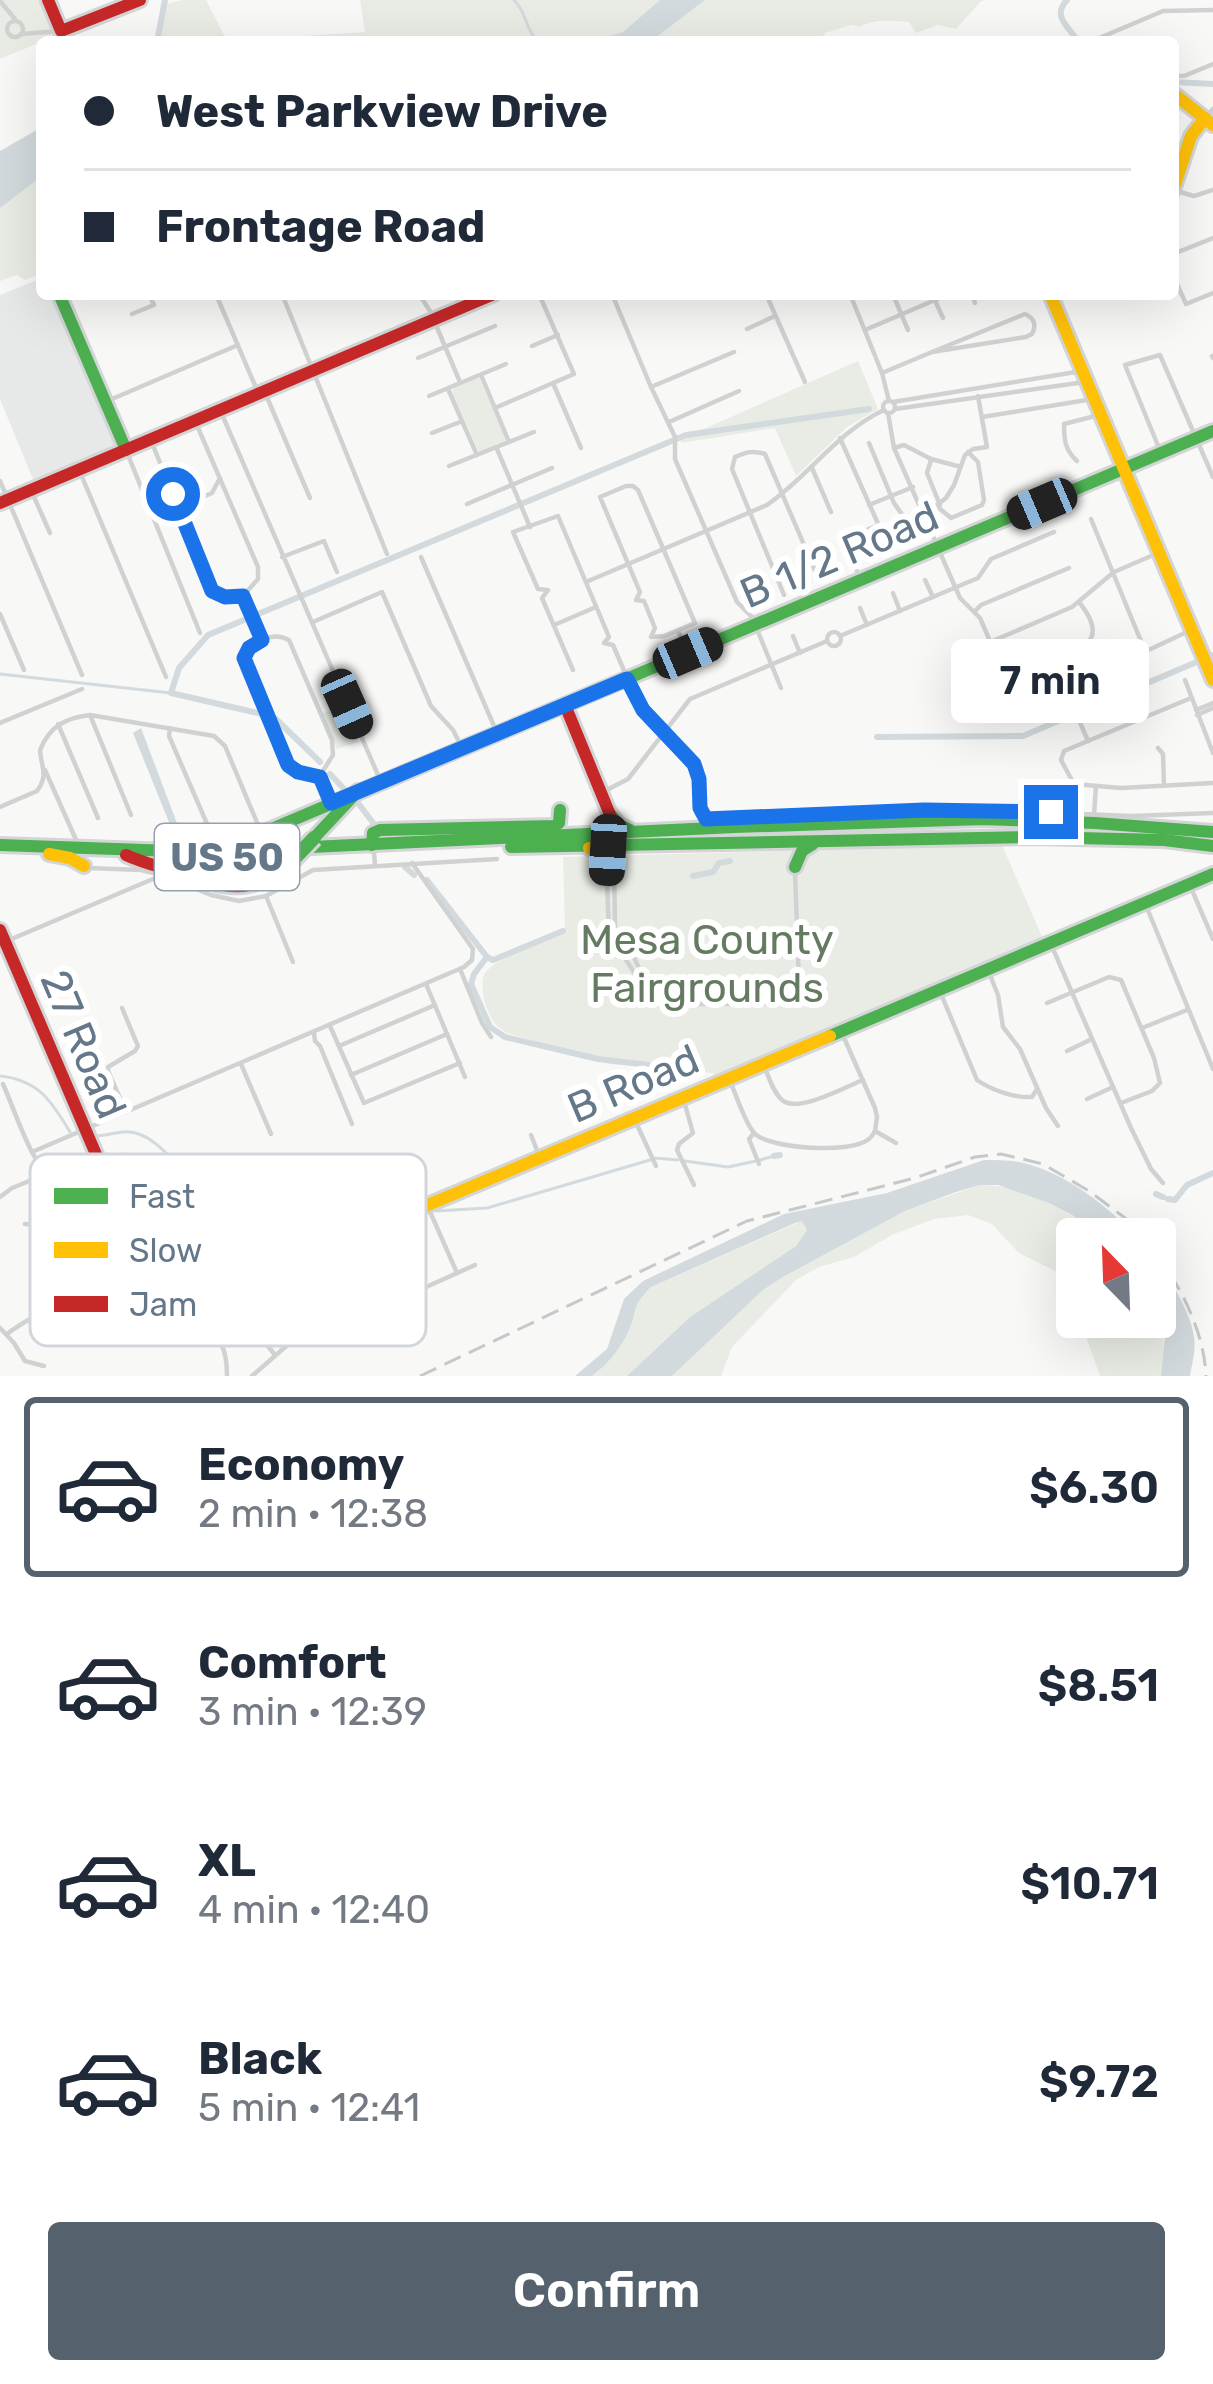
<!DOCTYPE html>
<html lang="en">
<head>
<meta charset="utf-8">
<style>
  body { margin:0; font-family:Rubik,sans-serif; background:#f6f6f7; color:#1f2937; height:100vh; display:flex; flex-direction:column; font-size:45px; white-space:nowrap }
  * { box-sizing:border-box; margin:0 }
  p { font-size:39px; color:#747a83 }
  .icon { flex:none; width:66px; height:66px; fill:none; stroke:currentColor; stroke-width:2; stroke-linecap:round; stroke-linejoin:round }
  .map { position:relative; height:1376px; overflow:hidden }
  .panel { display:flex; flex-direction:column; background:#fff; flex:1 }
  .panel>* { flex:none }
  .hud { position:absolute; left:36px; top:36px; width:1143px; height:264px; border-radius:12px; box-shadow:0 12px 48px #0002; display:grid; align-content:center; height:264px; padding:0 48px; background:#fff }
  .needle { width:78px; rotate:337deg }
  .fabs { position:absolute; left:1056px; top:1218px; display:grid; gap:24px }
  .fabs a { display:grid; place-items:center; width:120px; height:120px; border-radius:12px; background:#fff; box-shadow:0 12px 48px #0002; font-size:60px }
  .end { position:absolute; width:54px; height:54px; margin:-27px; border:15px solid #1a73e8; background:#fff; box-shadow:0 0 0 6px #fff }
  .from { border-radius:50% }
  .bubble { position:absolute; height:84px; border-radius:12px; background:#fff; box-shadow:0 12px 48px #0002; font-size:39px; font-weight:600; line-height:84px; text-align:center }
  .car { position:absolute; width:36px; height:72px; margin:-36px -18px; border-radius:15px; box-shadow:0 0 9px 3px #0007; background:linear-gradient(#222 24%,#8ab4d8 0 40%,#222 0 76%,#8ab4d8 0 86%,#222 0) }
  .hud b { display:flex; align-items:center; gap:42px; height:114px; font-size:45px }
  .hud b+b { border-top:3px solid #e0e1e3 }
  .hud i { width:30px; height:30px; background:#1f2937 }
  ul { padding:21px 0 0; list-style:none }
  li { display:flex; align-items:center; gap:36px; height:180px; margin:0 24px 18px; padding:0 24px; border:6px solid transparent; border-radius:12px }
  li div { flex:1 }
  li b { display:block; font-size:45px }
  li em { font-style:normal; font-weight:600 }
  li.on { border-color:#55616d }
  li>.icon { width:108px; height:108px; stroke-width:1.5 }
  .action { display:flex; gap:24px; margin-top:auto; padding:24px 48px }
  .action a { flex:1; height:138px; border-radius:12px; background:#55616d; color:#fff; font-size:48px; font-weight:600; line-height:138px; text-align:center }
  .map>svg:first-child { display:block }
</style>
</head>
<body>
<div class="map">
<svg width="1213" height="1376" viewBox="0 0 1213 1376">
  <rect width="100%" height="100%" fill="#f8f8f7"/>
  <path fill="#e7e8e8" d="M42,278v16h14l64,155 -85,35 -35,-85v-104z"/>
  <g fill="#e8ece5">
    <path d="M0,0h45l15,34 -60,25z"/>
    <path d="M183,0h23l21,41 138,-9 -5,-32h300l-37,32 -33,10h-432l4,-37z"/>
    <path d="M705,0h282l-6,1 -25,28 -18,-4 -22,8 -7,-11c-16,-1 -34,-4 -49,5l-9,-2 -26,8 -5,9 -15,-4 -13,4h-142z"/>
    <path d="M42,176v97l-17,7 -8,-5 -17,6v-74z"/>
    <path d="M858,361l20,48 -31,18 -51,49 -21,-48 -94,15v-4z"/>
    <path d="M479,378l27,60 -1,4 -26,10 -27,-60 2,-5z"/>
    <path d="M347,703l11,39 -21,7 -16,-35z"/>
    <path d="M1002,845l41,94 -327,139 -3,-5 -103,-9 -103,-31c-13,-8 -17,-15 -22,-30 -2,-8 -4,-20 -1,-28 8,-17 60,-32 77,-40l4,-9 -2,-69z"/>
    <path d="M980,1185c44,0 85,25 120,49l3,5h-26v73l-22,-41 -36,-18 -27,-29 -24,-9 -34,4 -40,15 -40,23 -35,10 -23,13 -64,67 -11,29h-49l91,-86 20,-13 122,-66z"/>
    <path d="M802,1221l5,9 -11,16 -106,71 -63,59h-35l6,-4 32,-44 5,-26 16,-15z"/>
    <path d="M1155,1304c12,27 9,43 6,72h-61l-21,-59h76z"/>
  </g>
  <g fill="#d2dadd">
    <path d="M660,0h45l-55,42h-60l33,-10z"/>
    <path d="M42,127v49l-42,32v-57z"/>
    <path d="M141,728l45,119h-7l-46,-114z"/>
    <path d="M984,1160c14,0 27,0 40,3 41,10 86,44 114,76h-35l-31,-24 -23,-12 -51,-18h-18l-24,7 -51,19 -122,66 -20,13 -91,86h-45l63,-59 106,-71 11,-16 -5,-9 -7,2 -144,64c-22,22 -12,20 -22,43 -8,18 -22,35 -37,46h-17l32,-27 17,-50 19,-18 141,-67 103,-21z"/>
    <path d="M1155,1258c15,23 35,51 39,79 2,13 -2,26 -4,39h-29l4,-41 -1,-12 -9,-19z"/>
  </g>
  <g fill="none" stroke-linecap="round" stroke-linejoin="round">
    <g stroke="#d2dadd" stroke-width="3">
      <path d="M514,0c12,11 12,30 23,41l13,-3 5,4"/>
      <path d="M0,674l171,19"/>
      <path d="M0,1076c38,4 51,24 70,56"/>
      <path d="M93,1136c11,0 19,-3 30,-4 30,-3 54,34 72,54l68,5 68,-19 49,23 37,12"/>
      <path d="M655,1158l23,2"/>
      <path d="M760,1160l14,-4"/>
      <path d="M685,1161l43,6 28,-6"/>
      <path d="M436,1211l51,-3 163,-48"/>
    </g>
    <g stroke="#d2dadd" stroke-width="6">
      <path d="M1067,0c-16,17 3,27 11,42"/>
      <path d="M157,42l8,-42"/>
      <path d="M1173,82l40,2"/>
      <path d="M262,714l-91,-21 8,-25 29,-33 478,-200 183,-26"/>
      <path d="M276,719l44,43"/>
      <path d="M877,737l146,-1 190,-81"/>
      <path d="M330,774l16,17"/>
      <path d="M358,803l16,21"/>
      <path d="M405,867l9,8"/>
      <path d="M693,876l20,-4 6,-9 11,-2"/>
      <path d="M427,880l60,77"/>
      <path d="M563,931l-70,29 -6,-3 -13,17 -3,10 19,43 15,10 93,22 103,12"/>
      <path d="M774,1156l6,-1"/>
      <path d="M1156,1194l7,3"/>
      <path d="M1168,1199l7,1 12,-15 26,-12"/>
    </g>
    <defs>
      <g id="fast">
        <path d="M59,294l67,156"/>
        <path d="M610,814l9,11 11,5"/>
        <path d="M314,838l44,-47"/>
        <path d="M0,845l173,6 74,-1 488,-23 247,-8 113,4 118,9"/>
        <path d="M223,845l39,-12 951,-402"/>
        <path d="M372,845l1,-12 7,-3 175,-4 4,-3 1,-13"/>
        <path d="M511,847l522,-10 131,3 49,6"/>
        <path d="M795,867l7,-16 11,-7"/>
        <path d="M830,1036l383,-162"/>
      </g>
      <g id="slow">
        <path d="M1173,93l40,32"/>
        <path d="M1173,190l18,-54 14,-18"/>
        <path d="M1050,294l163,386"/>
        <path d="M589,848l9,1 7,6 2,22"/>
        <path d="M49,854l21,4 14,8"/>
        <path d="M361,1233l469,-197"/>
      </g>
      <g id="jam">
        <path d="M48,0l13,31 79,-31"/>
        <path d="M0,503l494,-209"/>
        <path d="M565,705l46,112"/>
        <path d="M126,855c15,7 31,11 47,16 49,16 77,28 119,-10"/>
        <path d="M0,930l137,320 11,7 109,14 29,-6 75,-32"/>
      </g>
    </defs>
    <use href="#fast" stroke="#d3d5d7" stroke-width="18"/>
    <use href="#slow" stroke="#d3d5d7" stroke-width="18"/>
    <use href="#jam" stroke="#d3d5d7" stroke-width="18"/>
    <g stroke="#d0d2d2" stroke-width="4.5">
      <path d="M0,1l15,18"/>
      <circle cx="15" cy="29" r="8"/>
      <path d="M21,34l40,-3 5,11"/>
      <path d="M862,42l9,-2 3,2"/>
      <path d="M905,42l3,-1"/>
      <path d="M1090,42l73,-31 50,-1"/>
      <path d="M1173,76h11l29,-12"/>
      <path d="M1205,118l8,-9"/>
      <path d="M1173,190l21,6 19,-6"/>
      <path d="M1173,254l40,-16"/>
      <path d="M1173,275l13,29 27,-11"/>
      <path d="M282,294l105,260"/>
      <path d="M419,294l11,17 30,71"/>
      <path d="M612,294l39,93 24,50v22l62,143 15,15 29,71"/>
      <path d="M766,294l39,88"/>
      <path d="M850,294l32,79 7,28"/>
      <path d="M932,294l11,24"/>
      <path d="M972,294l3,9"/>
      <path d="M894,297l14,33"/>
      <path d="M218,299l39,91 9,5 44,103"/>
      <path d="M62,300l15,-6"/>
      <path d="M132,314l22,-9 -5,-11"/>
      <path d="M1025,314c9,4 12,11 7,20l-6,3 -94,15z"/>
      <path d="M747,329l28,-13"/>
      <path d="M865,330l84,-36"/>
      <path d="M532,346l26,-11"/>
      <path d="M1212,356l1,2"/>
      <path d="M418,358l77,-32"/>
      <path d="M882,373l50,-21"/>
      <path d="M481,375l28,67"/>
      <path d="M553,383l28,65"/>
      <path d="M651,387l83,-35"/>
      <path d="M448,389l29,66"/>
      <path d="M429,396l77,-32"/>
      <circle cx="889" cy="407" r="6"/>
      <path d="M105,402l133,-57"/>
      <path d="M893,402l189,-31"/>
      <path d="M495,408l79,-34 -35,-80"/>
      <path d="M895,409l190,-27"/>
      <path d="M221,412l160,370"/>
      <path d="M888,413l6,35 66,150 20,20 39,90 8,2 85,-38 11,-10 66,-31"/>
      <path d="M982,417l111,-18"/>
      <path d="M669,422l70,-31"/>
      <path d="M196,423l62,144v12l-15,17"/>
      <path d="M432,433l28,-11"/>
      <path d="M840,438l43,97c7,6 15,7 23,0l2,-12 -14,-20 -25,-60"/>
      <path d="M152,443l60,148 13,6 18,-1"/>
      <path d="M894,448l10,-3 27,14 30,8"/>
      <path d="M497,449l33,78"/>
      <path d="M126,450l74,183"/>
      <path d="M1161,453l-36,-88 35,-10 53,122"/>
      <path d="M931,460l-4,13 13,32"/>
      <path d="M1077,461c-12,-11 -13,-21 -13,-37l35,-9"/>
      <path d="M449,466l85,-34"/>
      <path d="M812,468l19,44"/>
      <path d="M80,472l86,205"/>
      <path d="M0,481l82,194"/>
      <path d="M626,486h7l5,4 57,133 -31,13 -13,1 4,-9 -11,-27 -8,-1 4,-8 -40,-95z"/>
      <path d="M31,490l19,43"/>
      <path d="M467,504l85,-36"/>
      <path d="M869,505l44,-18"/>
      <path d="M939,508l12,10 31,-13 2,-5 -6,-38 -10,-10"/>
      <path d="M924,515l22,-17 8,-13 11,-30 8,-6 14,-2 -9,-51"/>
      <path d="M183,519l8,-17 21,-9 8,-15"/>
      <path d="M1091,519l54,132"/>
      <path d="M282,557l42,-16 13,31"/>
      <path d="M421,557l76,176"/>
      <path d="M857,571l-13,-31 34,-15"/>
      <path d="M925,580l8,17"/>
      <path d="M586,582l181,-77c42,-29 70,-73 117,-95"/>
      <path d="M893,593l7,18"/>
      <path d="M784,595l-52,-126 3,-12c12,-5 18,-7 30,-3l55,128"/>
      <path d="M243,596l19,44"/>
      <path d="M860,608l7,17"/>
      <path d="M975,611l6,-6 88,-37"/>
      <path d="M0,614l24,56"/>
      <path d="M313,622l69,-30 49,114 22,24 9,18"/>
      <path d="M554,625l42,-18"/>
      <path d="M678,631l10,22"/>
      <circle cx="834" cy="639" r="7"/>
      <path d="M793,636l7,17"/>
      <path d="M840,636l138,-58 13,-19 63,-27"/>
      <path d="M974,649l98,-42 42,-35 44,-19"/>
      <path d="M573,670l-31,-72 6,-8 -10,-1 -25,-57 45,-16 51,121 -5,6 9,2 25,58 56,61 5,15 1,29 6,11 250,-10 176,7 81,-3"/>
      <path d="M1005,677l85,-37c8,-12 -3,-28 -11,-38"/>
      <path d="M1185,680l28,73"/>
      <path d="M1067,692l21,49"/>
      <path d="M1191,698l-127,53 -3,9 13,24 47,4 92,-5"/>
      <path d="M1196,710l17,-7"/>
      <path d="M90,715l41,100"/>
      <path d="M1197,715l16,-7"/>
      <path d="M0,723l82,-34"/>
      <path d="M58,724l40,94"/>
      <path d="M170,728l-1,8 45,104 9,5"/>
      <path d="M1158,748l5,6 1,31"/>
      <path d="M45,770l32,72"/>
      <path d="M319,777l14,-22 -1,-15 -43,-100c-16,-9 -39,1 -44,18l43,107 10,7 21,5 12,26"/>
      <path d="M601,793l27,-14 62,-80 137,-58"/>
      <path d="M0,807l37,-16c12,-16 4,-24 3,-41 10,-24 25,-32 50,-35l124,21 11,10 36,86"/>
      <path d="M1094,815l2,-29"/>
      <path d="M614,847l1,85c5,7 13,14 17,22 7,12 9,23 20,31 19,16 107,18 129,10 10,-4 13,-12 17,-22"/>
      <path d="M374,852l1,14"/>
      <path d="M88,868l53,2 21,5 49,20 28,6 27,-5 47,-26 184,-11"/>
      <path d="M607,882l2,52 32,49 12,10 19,9 20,2 85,-1 14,-6 8,-15 -4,-110"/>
      <path d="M1189,883l24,56"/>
      <path d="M266,896l27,66"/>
      <path d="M1145,903l68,166"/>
      <path d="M1050,942l81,186 20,41 12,14"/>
      <path d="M0,944l160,-68"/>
      <path d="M460,969l22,54 9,14"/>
      <path d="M988,970l10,25 5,32 17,22 26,59 12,18"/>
      <path d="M426,984l39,93"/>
      <path d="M939,989l38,91c15,10 36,18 55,17l5,-8"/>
      <path d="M1047,1003l62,-26 12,3 33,78 6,25 -8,8 -31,12"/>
      <path d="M122,1008l16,38 -3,5 -27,16v4l18,41"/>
      <path d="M330,1026l34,77 96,-40"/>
      <path d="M1142,1028l45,-18"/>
      <path d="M841,1031l34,77 2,9 -2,14"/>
      <path d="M314,1033l1,8 5,5 32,78"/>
      <path d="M339,1046l96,-41"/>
      <path d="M1067,1051l25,-12"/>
      <path d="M763,1063c5,12 9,27 18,36 14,16 64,-12 82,-19"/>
      <path d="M241,1064l30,70"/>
      <path d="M351,1075l96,-41"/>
      <path d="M730,1081c6,13 15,43 25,53 17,15 96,20 114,5 3,-2 4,-5 6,-8"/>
      <path d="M3,1084c10,23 18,47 29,68 11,19 22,37 28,58 6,24 -1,53 19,69 16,13 34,4 53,9 32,7 21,19 38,36 8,8 15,5 25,6 28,1 32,23 32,46"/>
      <path d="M1087,1099l26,-12"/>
      <path d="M684,1101l9,32 -14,11 -2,6 17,35"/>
      <path d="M634,1118l22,48"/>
      <path d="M875,1131l21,12"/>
      <path d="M754,1133l-5,6 10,25"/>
      <path d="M531,1135l9,23"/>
      <path d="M32,1152l432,-185 8,-7 1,-11 -61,-86"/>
      <path d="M0,1197l12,-9 42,-17 31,2 34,-17 9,-1 12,5 31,33 15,7 27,21 31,4 42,-16 27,-2 7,5 43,102"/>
      <path d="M428,1207l29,66"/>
      <path d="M25,1224c32,6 62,-28 80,14 7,16 13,30 14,48"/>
      <path d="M405,1264l6,4 10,22"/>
      <path d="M310,1300l-4,12 6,20"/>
      <path d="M262,1307l5,38 8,10"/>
      <path d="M0,1328l14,15 11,18 19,5"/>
      <path d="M7,1334c27,-21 53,-26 74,-53"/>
      <path d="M252,1376l40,-35 92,-35 91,-41"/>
    </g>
    <use href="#fast" stroke="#4caf50" stroke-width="12"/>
    <use href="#slow" stroke="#ffc107" stroke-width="12"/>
    <use href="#jam" stroke="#c62828" stroke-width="12"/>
    <g stroke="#c7c8c9" stroke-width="3" stroke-dasharray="18 9" stroke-linecap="butt">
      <path d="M1155,1252c26,35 49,79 51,124"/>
      <path d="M420,1376l327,-155 168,-43 60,-21 26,-3 42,10 46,27 36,27 20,21"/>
    </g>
    <defs>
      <path id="fast-bridge" d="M292,861l22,-23"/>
    </defs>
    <use href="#fast-bridge" stroke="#d3d5d6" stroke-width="20" stroke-linecap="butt"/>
    <use href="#fast-bridge" stroke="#4caf50" stroke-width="14"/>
  </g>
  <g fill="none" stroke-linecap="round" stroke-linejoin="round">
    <path stroke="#1a73e8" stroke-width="15" d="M173,494l39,97 13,6 18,-1 19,44 -13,8 -5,10 44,107 10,7 22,5 11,26 296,-124 16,31 51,54 5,15 1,29 6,11 218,-9 127,2"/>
  </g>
  <g text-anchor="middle" stroke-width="12" stroke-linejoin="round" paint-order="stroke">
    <rect fill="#fff" stroke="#93a0ad" stroke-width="3" x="155" y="824" width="144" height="66" rx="9"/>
    <g font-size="39" font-weight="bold" fill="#65788a">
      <text x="227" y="871">US 50</text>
    </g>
    <g font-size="42" fill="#65788a" stroke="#fff">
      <text transform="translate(839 554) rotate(-23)" y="15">B 1/2 Road</text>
      <text transform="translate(84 1044) rotate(67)" y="15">27 Road</text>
      <text transform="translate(633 1083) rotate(-23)" y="15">B Road</text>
    </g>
    <g font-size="42" fill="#657b61" stroke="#fff">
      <text x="707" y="954">Mesa County<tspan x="707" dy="48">Fairgrounds</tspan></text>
    </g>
  </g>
  <rect x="30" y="1154" width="396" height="192" rx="18" fill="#fff" stroke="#d1d6dc" stroke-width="3"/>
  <rect x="54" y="1188" width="54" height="16" fill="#4caf50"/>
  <rect x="54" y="1242" width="54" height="16" fill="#ffc107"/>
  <rect x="54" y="1296" width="54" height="16" fill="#c62828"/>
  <g font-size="33" fill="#65788a">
    <text x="129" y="1208">Fast</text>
    <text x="129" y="1262">Slow</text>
    <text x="129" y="1316">Jam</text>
  </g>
</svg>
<div class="fabs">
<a><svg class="needle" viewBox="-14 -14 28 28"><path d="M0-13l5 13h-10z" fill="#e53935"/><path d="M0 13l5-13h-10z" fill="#747a83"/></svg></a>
</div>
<i class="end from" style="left:173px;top:494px"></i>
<i class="end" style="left:1051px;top:812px"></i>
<div class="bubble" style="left:951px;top:639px;width:198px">7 min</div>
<i class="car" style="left:1042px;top:504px;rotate:247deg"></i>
<i class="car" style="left:688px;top:653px;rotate:67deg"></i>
<i class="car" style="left:347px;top:704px;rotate:156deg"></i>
<i class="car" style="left:608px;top:850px;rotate:183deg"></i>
<div class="hud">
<b><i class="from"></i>West Parkview Drive</b>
<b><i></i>Frontage Road</b>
</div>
</div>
<section class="panel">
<ul>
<li class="on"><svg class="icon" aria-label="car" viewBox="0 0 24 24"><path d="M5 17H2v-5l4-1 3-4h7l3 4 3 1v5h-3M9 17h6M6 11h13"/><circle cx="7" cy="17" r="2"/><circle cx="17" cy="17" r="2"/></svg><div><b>Economy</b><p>2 min · 12:38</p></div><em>$6.30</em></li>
<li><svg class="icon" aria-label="car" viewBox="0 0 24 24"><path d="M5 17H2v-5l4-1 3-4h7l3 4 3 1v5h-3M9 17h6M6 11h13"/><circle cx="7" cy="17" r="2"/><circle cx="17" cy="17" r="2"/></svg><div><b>Comfort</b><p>3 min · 12:39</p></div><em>$8.51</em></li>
<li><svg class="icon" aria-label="car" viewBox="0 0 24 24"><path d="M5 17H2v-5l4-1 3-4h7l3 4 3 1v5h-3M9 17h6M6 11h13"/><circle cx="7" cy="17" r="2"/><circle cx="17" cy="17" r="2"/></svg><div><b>XL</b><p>4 min · 12:40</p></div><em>$10.71</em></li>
<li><svg class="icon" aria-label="car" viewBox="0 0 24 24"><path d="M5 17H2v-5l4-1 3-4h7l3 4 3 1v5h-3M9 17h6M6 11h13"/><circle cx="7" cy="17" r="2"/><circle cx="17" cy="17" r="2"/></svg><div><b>Black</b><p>5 min · 12:41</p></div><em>$9.72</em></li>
</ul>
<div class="action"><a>Confirm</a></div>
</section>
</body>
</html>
